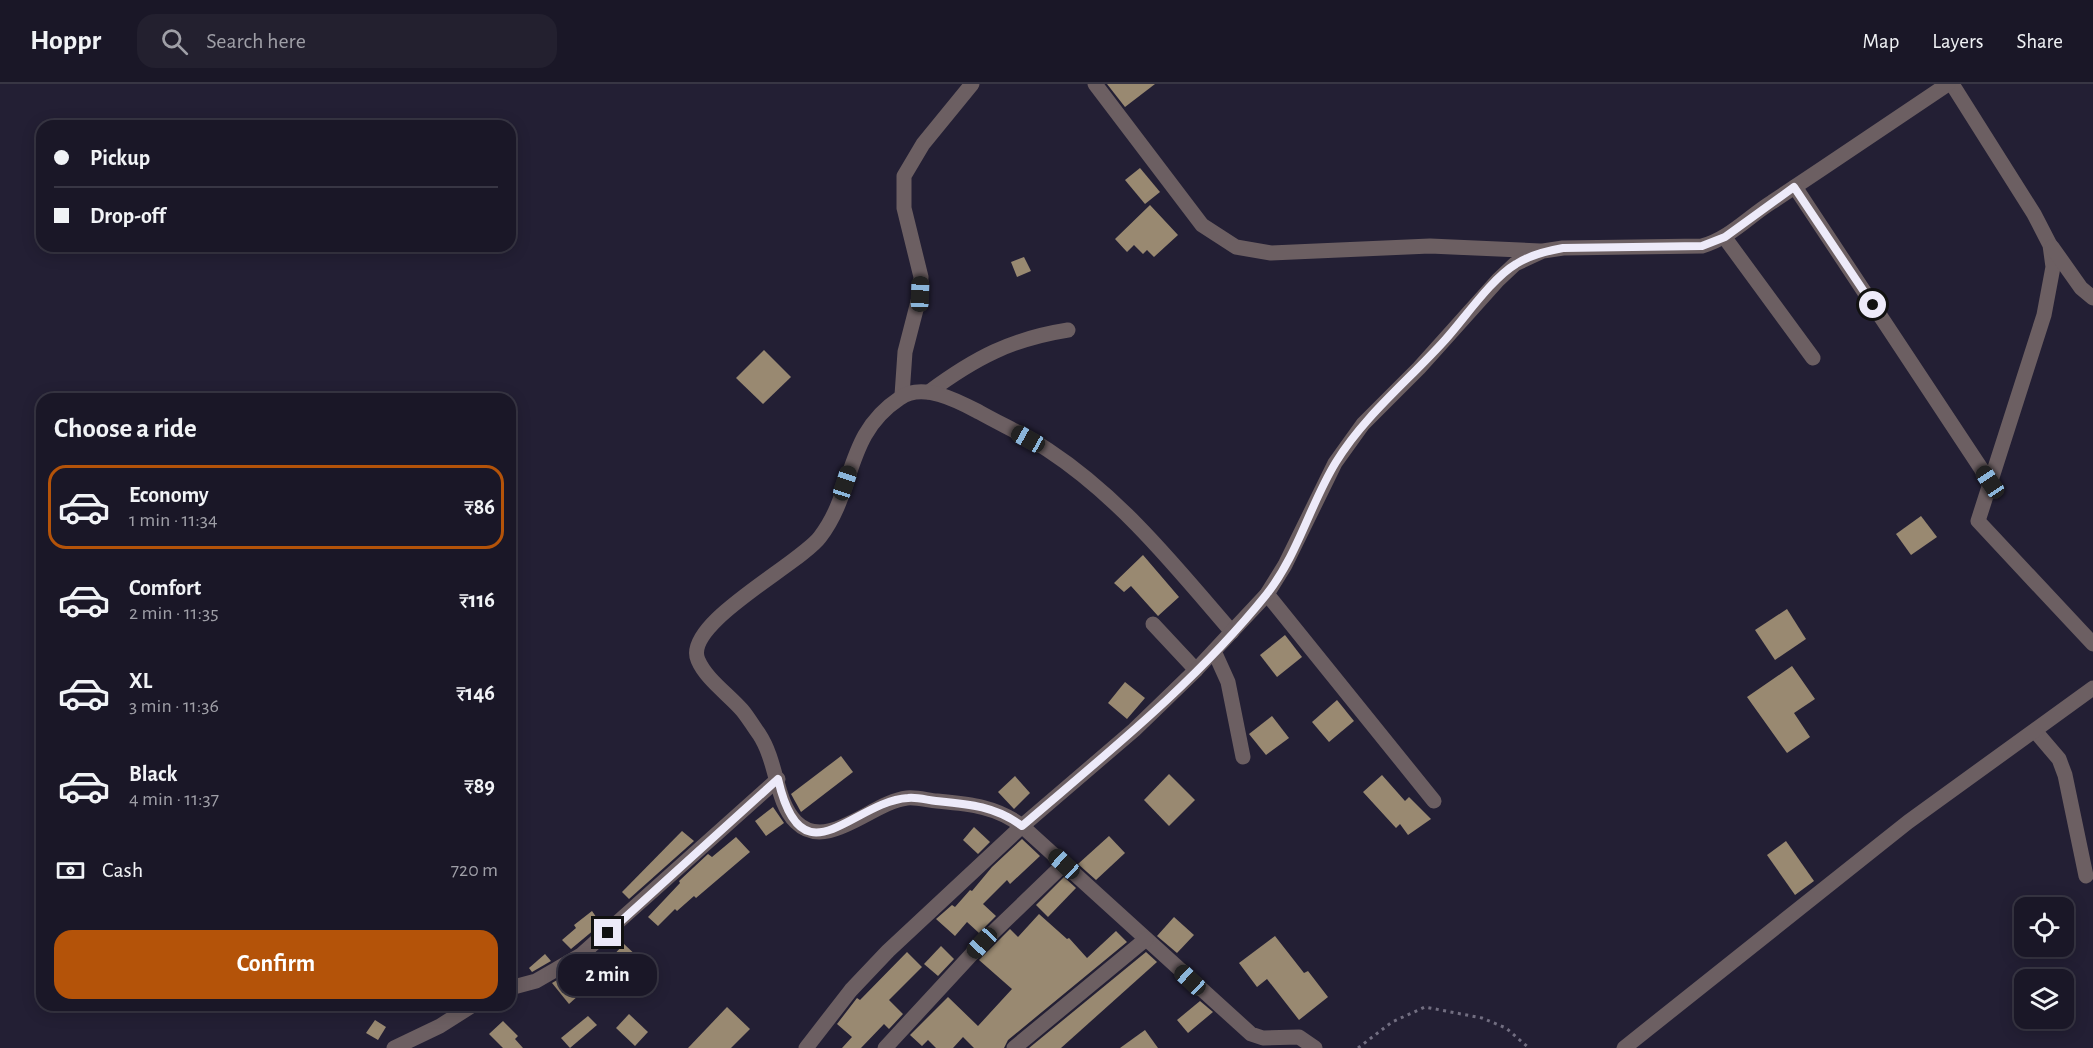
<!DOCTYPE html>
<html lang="en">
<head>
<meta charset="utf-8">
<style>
  body { margin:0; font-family:"Alegreya Sans",sans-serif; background:#23202f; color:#f1f3f6; height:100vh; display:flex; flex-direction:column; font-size:22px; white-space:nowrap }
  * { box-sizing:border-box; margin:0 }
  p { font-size:20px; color:#9f9fa7 }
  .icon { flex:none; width:33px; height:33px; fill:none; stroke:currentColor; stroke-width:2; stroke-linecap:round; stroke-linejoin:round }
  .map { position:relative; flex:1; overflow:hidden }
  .panel { position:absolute; left:36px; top:309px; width:480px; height:618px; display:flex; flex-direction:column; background:#1a1727; border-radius:18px; box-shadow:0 3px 15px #0003,0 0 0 2px #383644 }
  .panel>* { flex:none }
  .banner { position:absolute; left:36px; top:36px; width:480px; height:132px; border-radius:18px; box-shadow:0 3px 15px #0003,0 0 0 2px #383644; display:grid; align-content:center; height:132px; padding:0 18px; background:#1a1727 }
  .buttons { position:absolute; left:2014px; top:813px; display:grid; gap:12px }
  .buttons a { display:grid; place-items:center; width:60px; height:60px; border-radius:12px; background:#1a1727; box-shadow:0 3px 15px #0003,0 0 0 2px #383644; font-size:30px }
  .end { position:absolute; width:27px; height:27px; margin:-14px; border:8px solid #edeaf9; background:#111; box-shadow:0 0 0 3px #111 }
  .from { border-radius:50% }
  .bubble { position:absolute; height:42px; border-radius:18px; background:#1a1727; box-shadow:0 3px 15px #0003,0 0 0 2px #383644; font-size:20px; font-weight:700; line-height:42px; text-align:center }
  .car { position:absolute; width:18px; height:36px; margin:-18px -9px; border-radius:8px; box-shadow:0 0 4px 2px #0007; background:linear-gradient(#222 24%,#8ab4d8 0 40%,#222 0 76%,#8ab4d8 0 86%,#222 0) }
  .banner b { display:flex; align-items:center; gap:21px; height:57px; font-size:22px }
  .banner b+b { border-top:2px solid #383644 }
  .banner i { width:15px; height:15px; background:#f1f3f6 }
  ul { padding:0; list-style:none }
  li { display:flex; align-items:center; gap:18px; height:84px; margin:0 12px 9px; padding:0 6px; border:3px solid transparent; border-radius:18px }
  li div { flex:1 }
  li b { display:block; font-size:22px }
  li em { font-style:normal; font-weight:700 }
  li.on { border-color:#b45309 }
  li>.icon { width:54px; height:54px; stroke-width:1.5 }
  h2 { padding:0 18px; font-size:27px; line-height:72px }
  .pay { display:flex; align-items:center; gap:15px; height:66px; padding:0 18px; font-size:22px }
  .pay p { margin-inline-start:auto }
  .action { display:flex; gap:12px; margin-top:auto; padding:12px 18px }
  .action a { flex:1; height:69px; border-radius:18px; background:#b45309; color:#fff; font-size:24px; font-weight:700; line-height:69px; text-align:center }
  header { display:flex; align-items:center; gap:36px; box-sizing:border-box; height:84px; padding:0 30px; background:#1a1727; border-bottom:2px solid #383644 }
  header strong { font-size:28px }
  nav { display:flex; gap:33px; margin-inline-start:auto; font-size:21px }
  .search { width:420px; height:54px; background:#23202f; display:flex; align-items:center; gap:15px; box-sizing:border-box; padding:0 21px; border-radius:18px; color:#9f9fa7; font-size:22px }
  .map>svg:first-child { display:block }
</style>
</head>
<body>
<header>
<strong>Hoppr</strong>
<div class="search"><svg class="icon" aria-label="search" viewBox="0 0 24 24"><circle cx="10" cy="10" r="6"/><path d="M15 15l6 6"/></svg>Search here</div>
<nav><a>Map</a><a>Layers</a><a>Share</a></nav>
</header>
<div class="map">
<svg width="2093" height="964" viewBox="0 0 2093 964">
  <rect width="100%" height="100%" fill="#231f34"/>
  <g fill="#998971">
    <path d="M1107,0h48l-30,23z"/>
    <path d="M1140,84l20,24 -15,12 -20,-24z"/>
    <path d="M1150,121l28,30 -24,22 -7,-7 -4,4 -9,-9 -7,7 -12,-13z"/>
    <path d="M1024,173l7,14 -14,6 -6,-15z"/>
    <path d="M764,266l27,27 -28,27 -27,-26z"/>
    <path d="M1921,432l16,21 -26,18 -15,-21z"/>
    <path d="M1143,471l36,42 -21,19 -27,-30 -7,6 -10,-9z"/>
    <path d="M1787,525l19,30 -31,21 -20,-30z"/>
    <path d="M1285,551l17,22 -25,20 -17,-22z"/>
    <path d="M1792,582l23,33 -21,14 16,24 -23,16 -40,-56z"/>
    <path d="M1125,598l20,16 -18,21 -19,-16z"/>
    <path d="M1337,616l17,21 -25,21 -17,-20z"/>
    <path d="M1272,632l17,22 -23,17 -17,-21z"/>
    <path d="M841,672l12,16 -52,40 -10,-18z"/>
    <path d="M1169,690l26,26 -26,26 -25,-26z"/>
    <path d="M1382,691l23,26 4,-4 22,22 -23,16 -8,-11 -4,4 -33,-36z"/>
    <path d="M1015,692l15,17 -16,16 -16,-17z"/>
    <path d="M773,723l11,16 -18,13 -11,-15z"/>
    <path d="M974,743l16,15 -12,12 -15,-14z"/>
    <path d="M682,747l12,10 -65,58 -7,-7z"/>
    <path d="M1109,752l16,17 -29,27 -18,-16z"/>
    <path d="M736,753l14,15 -54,46 -2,-2 -17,15 -2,-2 -17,17 -10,-9 32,-34 -1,-2 29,-27 4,3z"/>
    <path d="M1022,755l18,17 -30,28 -3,-4 -24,24 13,12 -17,17 -12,-11 -12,14 -19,-17 16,-14 3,2 15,-17 2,1 20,-24z"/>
    <path d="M1786,757l28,40 -19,14 -28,-40z"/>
    <path d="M1064,793l12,11 -28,29 -12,-12z"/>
    <path d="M592,827l9,13 -30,25 -9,-9 14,-12 -2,-3z"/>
    <path d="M1039,830l28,25 2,-1 18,20 29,-27 11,11 -119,98 -4,8h-30l-11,-11 -10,11h-17l-8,-8 -6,6 -12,-11 38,-38 30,29 34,-37 -33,-29 31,-31 8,8z"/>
    <path d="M1174,833l20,18 -17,18 -20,-17z"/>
    <path d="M1275,852l29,37 4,-2 20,26 -29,23 -32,-41 -10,8 -18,-24z"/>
    <path d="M624,860l34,32 -12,13 -19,-18 -19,17 -23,-24 13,-11 8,10z"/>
    <path d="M941,862l13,13 -16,17 -14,-12z"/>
    <path d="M907,868l15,15 -33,33 14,14 -14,15 -5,-5 -23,24h-19l10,-11 -15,-13 20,-26 3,2z"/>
    <path d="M1146,868l11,10 -96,86h-32z"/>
    <path d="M545,870l6,7 -19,11 -3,-4z"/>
    <path d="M564,892l15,19 -10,9 -17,-21z"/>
    <path d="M1200,917l13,11 -25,21 -11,-13z"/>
    <path d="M727,923l23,22 -19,19h-43z"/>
    <path d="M629,930l19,18 -13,14 -19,-18z"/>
    <path d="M588,932l9,9 -27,23 -9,-10z"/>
    <path d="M375,936l11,7 -8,13 -12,-7z"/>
    <path d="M503,937l15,15 -3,3 8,9h-20l-14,-14z"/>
    <path d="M1145,946l13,18h-38z"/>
  </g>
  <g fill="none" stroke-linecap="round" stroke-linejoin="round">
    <path stroke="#726e81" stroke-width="3" stroke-dasharray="3 4.5" stroke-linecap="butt" d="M1358,964l34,-26 33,-15 57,11 24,10 23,20"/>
    <g stroke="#6c5f62" stroke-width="15">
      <path d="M1095,0l107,141 34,22 35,6 159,-7 110,5"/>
      <path d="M1952,0l82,130 16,31 3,22 -9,48 -66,206 115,123"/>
      <path d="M1795,103l195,295"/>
      <path d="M1725,154l88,120"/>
      <path d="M2052,163l29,41 12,10"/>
      <path d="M929,308c46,-34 82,-53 139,-62"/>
      <path d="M902,311l3,-43 15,-58 1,-17 -17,-69v-32l19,-32 49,-60"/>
      <path d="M1267,510l167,207"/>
      <path d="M1153,540l43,46"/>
      <path d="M1232,548c-56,-65 -111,-134 -184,-182 -21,-14 -46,-25 -69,-38 -21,-11 -56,-30 -79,-14 -56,37 -44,92 -80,139 -20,27 -138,87 -122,123 8,19 30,34 44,50 6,7 11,16 17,24 19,29 16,67 37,88 31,31 76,-20 111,-24 9,-1 20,2 30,3 32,3 59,5 85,25l229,208 12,4 36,-1 16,11"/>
      <path d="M1214,567l14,31 15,75"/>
      <path d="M2035,647l24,28 6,16 21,101"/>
      <path d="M510,904l26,-7 45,-26 197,-176"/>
      <path d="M394,964l46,-22 33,-21"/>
      <path d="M806,964l45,-58 37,-39 134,-125 112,-96 62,-60 71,-76 18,-29 50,-102 28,-39 56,-56 79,-88 17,-16 28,-13 20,-3 139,-2c28,-8 46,-29 70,-44 59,-39 118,-79 176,-118"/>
      <path d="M885,964l97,-105 82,-79"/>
      <path d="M1014,964l132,-109"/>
      <path d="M1624,964l284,-226 185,-134"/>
    </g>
  </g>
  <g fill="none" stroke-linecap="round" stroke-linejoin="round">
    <path stroke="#edeaf9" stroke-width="8" d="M608,849l170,-154c24,106 75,22 130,19 9,-1 19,2 28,3 32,3 59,5 86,25 85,-73 174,-144 244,-231 32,-40 44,-91 70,-133 29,-47 72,-81 109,-122 19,-21 47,-62 71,-76 14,-9 30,-13 47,-16l139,-2 23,-9 69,-50 79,118"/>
  </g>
</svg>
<div class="buttons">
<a><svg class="icon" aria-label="locate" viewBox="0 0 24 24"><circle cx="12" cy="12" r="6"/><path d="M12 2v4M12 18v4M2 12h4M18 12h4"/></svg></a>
<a><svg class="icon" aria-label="layers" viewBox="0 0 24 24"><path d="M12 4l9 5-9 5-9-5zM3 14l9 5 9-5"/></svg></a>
</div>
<i class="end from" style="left:1873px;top:221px"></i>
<i class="end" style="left:608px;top:849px"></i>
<div class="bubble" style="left:558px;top:870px;width:99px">2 min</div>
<i class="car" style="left:920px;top:210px;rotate:2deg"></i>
<i class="car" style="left:1028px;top:355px;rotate:299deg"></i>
<i class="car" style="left:1990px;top:398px;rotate:326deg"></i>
<i class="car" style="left:845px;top:399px;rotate:18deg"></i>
<i class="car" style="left:1064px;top:780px;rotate:313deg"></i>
<i class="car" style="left:982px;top:859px;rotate:223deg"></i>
<i class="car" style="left:1190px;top:896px;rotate:313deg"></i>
<div class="banner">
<b><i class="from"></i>Pickup</b>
<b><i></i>Drop-off</b>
</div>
<section class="panel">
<h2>Choose a ride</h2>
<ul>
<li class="on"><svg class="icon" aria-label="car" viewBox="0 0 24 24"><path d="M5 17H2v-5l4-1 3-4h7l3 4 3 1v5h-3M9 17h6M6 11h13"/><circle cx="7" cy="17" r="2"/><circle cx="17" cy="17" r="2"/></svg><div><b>Economy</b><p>1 min · 11:34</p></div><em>₹86</em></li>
<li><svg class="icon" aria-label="car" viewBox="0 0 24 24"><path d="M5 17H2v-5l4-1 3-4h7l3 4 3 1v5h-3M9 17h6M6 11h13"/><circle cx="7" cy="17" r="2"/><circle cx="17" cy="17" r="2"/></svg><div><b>Comfort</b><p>2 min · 11:35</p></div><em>₹116</em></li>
<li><svg class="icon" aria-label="car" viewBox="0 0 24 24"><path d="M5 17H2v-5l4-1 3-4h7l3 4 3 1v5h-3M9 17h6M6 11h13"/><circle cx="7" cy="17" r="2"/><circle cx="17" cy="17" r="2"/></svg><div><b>XL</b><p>3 min · 11:36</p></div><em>₹146</em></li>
<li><svg class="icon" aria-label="car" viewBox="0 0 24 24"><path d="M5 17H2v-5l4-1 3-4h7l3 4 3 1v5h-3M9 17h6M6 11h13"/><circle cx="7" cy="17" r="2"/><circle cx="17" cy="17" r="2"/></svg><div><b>Black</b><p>4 min · 11:37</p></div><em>₹89</em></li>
</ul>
<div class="pay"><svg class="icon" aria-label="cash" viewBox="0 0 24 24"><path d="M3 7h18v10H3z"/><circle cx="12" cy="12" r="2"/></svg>Cash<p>720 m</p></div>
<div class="action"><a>Confirm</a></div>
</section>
</div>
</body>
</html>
